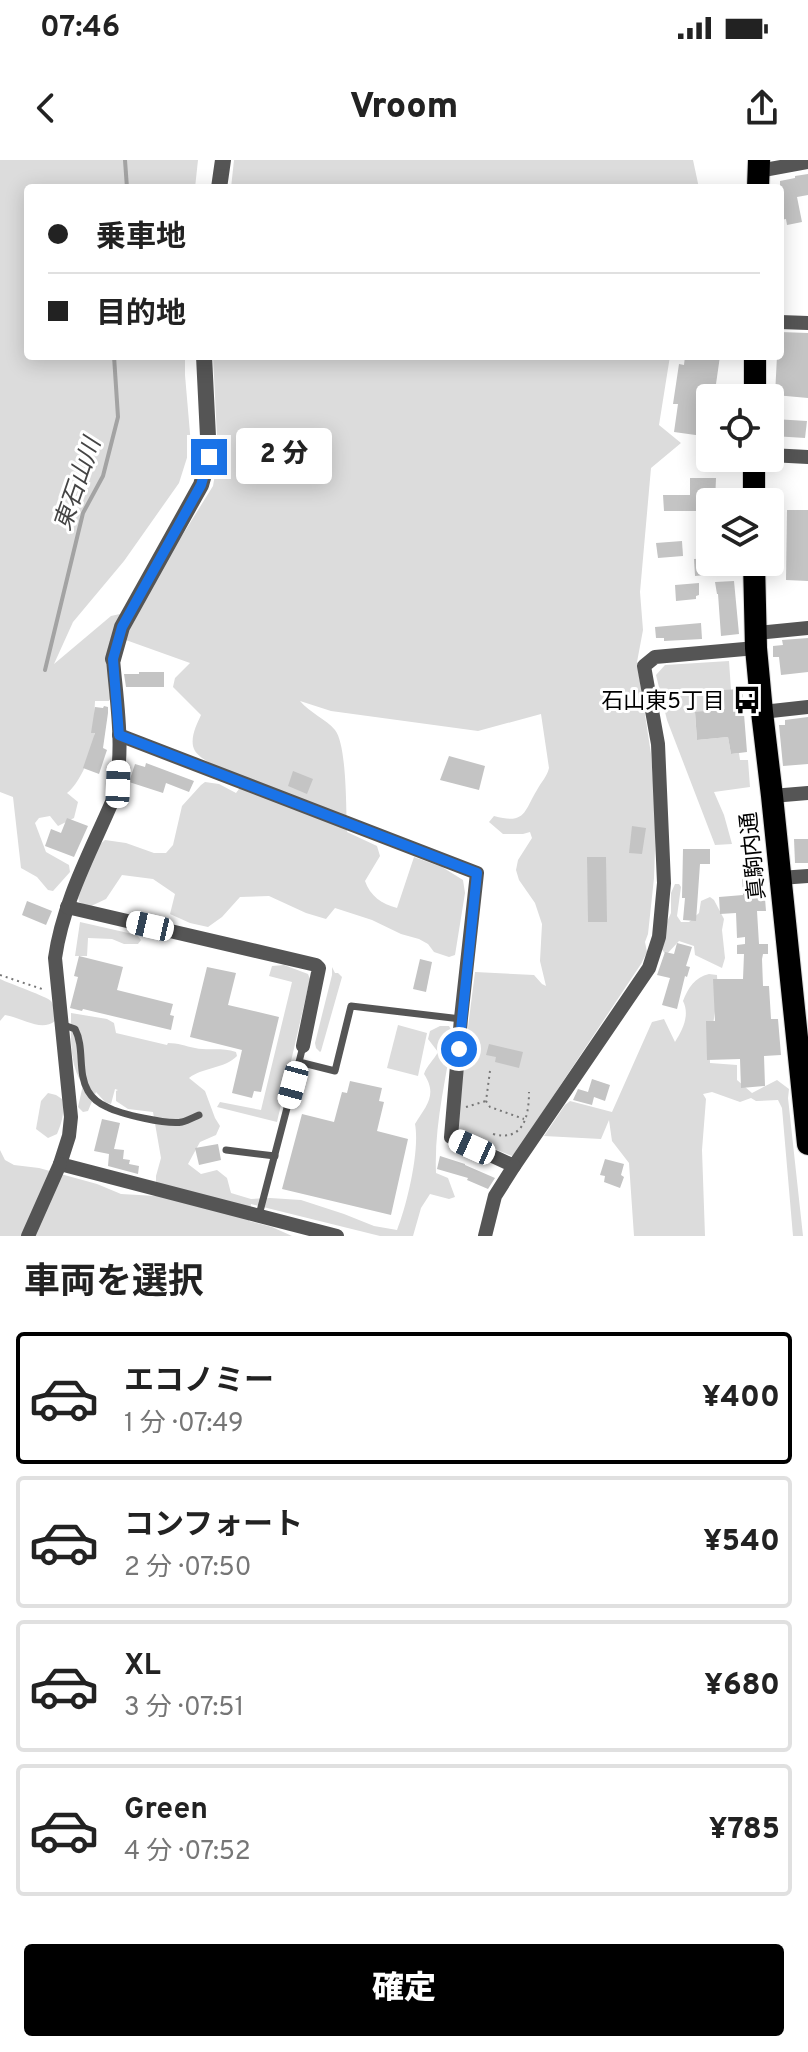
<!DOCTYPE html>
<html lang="ja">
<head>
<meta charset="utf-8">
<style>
  body { margin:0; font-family:Overpass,"Noto Sans JP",sans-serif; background:#f6f6f6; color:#222; height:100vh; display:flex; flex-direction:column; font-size:30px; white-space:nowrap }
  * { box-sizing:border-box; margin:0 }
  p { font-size:26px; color:#767676 }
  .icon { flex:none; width:44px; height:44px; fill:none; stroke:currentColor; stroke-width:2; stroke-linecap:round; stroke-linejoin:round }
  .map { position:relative; height:1076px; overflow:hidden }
  .drawer { display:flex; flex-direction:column; background:#fff; flex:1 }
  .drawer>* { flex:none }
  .hud { position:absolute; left:24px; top:24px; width:760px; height:176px; border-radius:8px; box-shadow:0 4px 20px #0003; display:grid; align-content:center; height:176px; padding:0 24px; background:#fff }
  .fabs { position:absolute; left:696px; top:224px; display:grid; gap:16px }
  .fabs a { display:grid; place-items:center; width:88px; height:88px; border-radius:8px; background:#fff; box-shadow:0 4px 20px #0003; font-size:40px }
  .end { position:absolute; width:36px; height:36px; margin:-18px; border:10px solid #1a73e8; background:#fff; box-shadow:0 0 0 4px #fff }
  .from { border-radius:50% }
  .bubble { position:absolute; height:56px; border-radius:8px; background:#fff; box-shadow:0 4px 20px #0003; font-size:26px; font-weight:800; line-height:56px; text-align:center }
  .car { position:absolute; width:24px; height:48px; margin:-24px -12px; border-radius:10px; box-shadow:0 0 6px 2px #0007; background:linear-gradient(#fff 24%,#345 0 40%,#fff 0 76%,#345 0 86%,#fff 0) }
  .hud b { display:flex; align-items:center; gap:28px; height:76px; font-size:30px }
  .hud b+b { border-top:2px solid #e0e0e0 }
  .hud i { width:20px; height:20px; background:#222 }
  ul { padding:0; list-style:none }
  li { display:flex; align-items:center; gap:24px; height:132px; margin:0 16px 12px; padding:0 8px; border:4px solid #e0e0e0; border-radius:8px }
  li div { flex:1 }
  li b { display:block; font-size:30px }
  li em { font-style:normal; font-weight:800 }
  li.on { border-color:#000 }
  li>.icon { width:72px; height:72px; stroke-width:1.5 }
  h2 { padding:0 24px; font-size:36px; line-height:96px }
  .button { display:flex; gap:16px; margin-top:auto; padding:16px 24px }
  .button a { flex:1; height:92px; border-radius:8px; background:#000; color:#fff; font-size:32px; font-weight:800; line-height:92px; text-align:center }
  .status { display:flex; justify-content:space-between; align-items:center; height:56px; padding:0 40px; background:#fff; direction:ltr }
  .status svg { height:22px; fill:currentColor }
  header { display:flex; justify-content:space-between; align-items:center; height:104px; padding:0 24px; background:#fff; font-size:36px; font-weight:800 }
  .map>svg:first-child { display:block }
</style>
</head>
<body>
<div class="status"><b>07:46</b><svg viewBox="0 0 49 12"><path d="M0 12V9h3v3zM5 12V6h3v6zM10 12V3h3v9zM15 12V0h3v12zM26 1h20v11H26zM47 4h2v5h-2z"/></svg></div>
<header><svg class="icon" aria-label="back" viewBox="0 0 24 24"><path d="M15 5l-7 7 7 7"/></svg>Vroom<svg class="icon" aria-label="share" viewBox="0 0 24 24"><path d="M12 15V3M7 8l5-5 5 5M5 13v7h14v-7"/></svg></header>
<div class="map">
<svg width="808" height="1076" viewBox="0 0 808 1076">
  <rect width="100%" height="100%" fill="#fff"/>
  <g fill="#dcdcdc">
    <path d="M0,0h198l-3,28h-167v168h157v19l6,70 -12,38 -55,78 -51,61 -19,42 57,-48 9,-2 -7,79 -4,8h-14c-1,13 1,28 -1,40 -4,16 -14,42 -27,52l11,9 -4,16 -16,8 -8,-10 -11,2 -4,5 11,29 23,13 1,7 -17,19 -5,-1 -11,-13 -16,-9 -8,-71 -13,-5z"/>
    <path d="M234,0h459l6,28h-468z"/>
    <path d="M213,196h457l-11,69 22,18 -30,25 -11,124 3,38 -6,32 14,92 5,66 -2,58 -6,56 -3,8 2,10 -6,12 -125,188 -4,4 -51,-21 -4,-4 5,-76 4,-12 9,-71 59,3 8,9 4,2 -6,-25 2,-37 -7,-21 -16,-23 -3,-10 2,-10 14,-22 -2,-6 -7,2h-20l-14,-12 5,-6c32,9 30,-5 43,-26 4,-8 10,-13 12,-22l-8,-54 -63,17 -147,-20 -31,-10c10,12 26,18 35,29 12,15 11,81 12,102l30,14 3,10 -15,25c5,15 17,23 32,27l17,-51 28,10 21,13 2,13 -10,62 -6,2 -15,-5 -6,-8 -9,-5 -18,-5 -29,-14 -37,-12 -9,11 -20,-6 -37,-17 -29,1 -18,20 -14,10 -18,-4 -20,-9 5,-20 -22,-15 -31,-4 -16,24 -17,8 -10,-5 -1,-6 18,-48 9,-8 21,3 28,10h12l7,-8 9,-39 19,-21 4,-3 14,2 17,9 11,-15c-15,-6 -51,-16 -54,-32 -2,-11 4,-22 8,-31l-28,-28 2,-9 15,-15 -67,-24 4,-15 86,-138 5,-29z"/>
    <path d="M729,501l2,29 -6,19 -30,4 2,27 31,-3 3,17 8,-1 1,7h8l2,27 -36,5 10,23 8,29 -17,1 -48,-125 -11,-45 9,-10z"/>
    <path d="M675,724h4l2,3 -4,29 4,6h8l10,-9 2,-12 9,-4 4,3 10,19 -2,11 3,28 -3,10 -27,-13 -1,-9 -15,-5 -13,14 -5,-7 2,-17 8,-18v-20z"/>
    <path d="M80,762l57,13 4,5 -3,4h-14l-12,-5 -24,-1 -1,18h-12z"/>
    <path d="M284,805l24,9 2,5 -33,143 -60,-15 3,-5 41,8 31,-128 -23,-6 3,-10z"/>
    <path d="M332,807l3,6h3l4,4 -21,74 -1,1 -4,-4 -1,-5 17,-68z"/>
    <path d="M709,814l8,1c2,31 -8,57 -7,88l27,2v15l15,13 25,-13 12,9 -1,9 15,138h-10l-11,-128 -4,-8 -22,1 -5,-3 -11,4 -28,-10 -9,2 3,5 -4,51 3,86h-71l-5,-73 -17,-22 -3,-21 -8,19 -57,-3 21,-31 5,-4 42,11 40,-90 12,-3 11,23c8,-13 15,-27 8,-41 5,-13 12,-24 26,-27z"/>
    <path d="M0,819c8,4 48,18 51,22 4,6 4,14 4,20 -14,11 -32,-3 -50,-6l-5,6z"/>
    <path d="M71,853l36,6 7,4 2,10 51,12 1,-2c10,0 17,3 27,5 13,3 27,-1 41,4l1,4c-13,13 -34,11 -48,22l16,13 10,27 5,8 -4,9 -16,7 -12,22 13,10 16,-4 10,8 4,15 20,6 19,-1 31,2 43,14 30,12 23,4c10,-25 23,-80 18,-106 11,-18 23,-29 9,-50 3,-9 10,-14 14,-22l-10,-13 2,-8 10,-5h9l4,7c-7,46 -19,93 -17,140l12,5 7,19 -6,2 -19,-5 -9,14 -8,28h-33l-129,-32 -2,17 23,6 20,9h-292v-86l5,10 9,5 25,3 58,16 24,10 35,2v-20l5,-18 -8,-46 -25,-3 -12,-8v-10l2,-1 -3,-1 -4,15 -6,-2 -9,-10 -8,19 -5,1 -5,-5 5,-22c-14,-20 -12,-48 -12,-72z"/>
    <path d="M398,865l29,8 -9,43 -31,-8z"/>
    <path d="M48,933l8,2 6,4c3,13 0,23 -5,35l-9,4 -12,-9 5,-28z"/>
  </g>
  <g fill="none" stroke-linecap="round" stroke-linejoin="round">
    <g stroke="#a3a3a3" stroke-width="4">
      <path d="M125,0l2,28"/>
      <path d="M45,510l38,-157 20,-37 15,-59 -4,-61"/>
    </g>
  </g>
  <g fill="#c4c4c4">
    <path d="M808,14v21l-11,2 5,25 -15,3 -1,-6 -6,1v-39l15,-3v-2z"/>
    <path d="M780,172l28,1v65l-33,-3 2,-39h3z"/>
    <path d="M685,196h35l-6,42h-4v39l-36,-5 4,-28h-5l6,-40 5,1z"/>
    <path d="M774,259l33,2 -2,17 -32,-2z"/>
    <path d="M690,318h26l-1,24h-5v9h-46l-1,-16h27z"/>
    <path d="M787,350h21v71l-22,-1z"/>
    <path d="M682,381l1,15 -25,2 -2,-15z"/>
    <path d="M710,398v4h7v12l-22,2 -1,-17z"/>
    <path d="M734,421l5,53 -18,2 -3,-42h-1l-2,-12z"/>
    <path d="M699,423v12l-3,1v3l-20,2 -1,-16z"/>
    <path d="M701,463l1,16 -38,2v-3h-8l-1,-11z"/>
    <path d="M808,478v34l-27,3 -2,-18h-6v-11l10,-1 -1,-5z"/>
    <path d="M139,512h25v15h-38l-2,-13h15z"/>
    <path d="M742,529l5,63 -16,2 -3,-17 -31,3 -2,-28 30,-3 -2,-19z"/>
    <path d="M104,546l4,1v6l-5,35 4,2 -8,24 -16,-6 12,-35h-4l4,-26 8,1z"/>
    <path d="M808,557v47l-25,2 -4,-41h6v-5z"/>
    <path d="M449,596l36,10 -6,24 -39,-10z"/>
    <path d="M146,603l48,18 -5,11 -23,-9 -3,10 -34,-11 6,-18 10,3z"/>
    <path d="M293,611l20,8 -6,15 -19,-8z"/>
    <path d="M67,658l21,8 -14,31 -29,-11 6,-17 10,4z"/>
    <path d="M632,666l14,2 -4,26 -13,-1z"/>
    <path d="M794,679h14v24h-13z"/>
    <path d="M683,689h27v15h-10l-4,57 -13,-1 2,-22h-3z"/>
    <path d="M587,697h19l1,65h-19z"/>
    <path d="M763,713l3,38h-9l2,33h9v10h-5l-1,5 1,27h6l2,33h7l3,36 -17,1 1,30 -24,2 -1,-29 -33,1 -1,-39h9l-2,-42h30l1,-25h-7v-9l8,-1v-7l-8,1 -1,-25 -16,1 -1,-17 24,-2 -1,-20z"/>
    <path d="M27,741l25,10 -6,14 -24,-10z"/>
    <path d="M677,783l15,4 -6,19 4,1 -3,10 -2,-1 -8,33 -15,-4 8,-27 -13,-3 8,-23 9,2z"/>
    <path d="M79,796l44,11 -6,23 56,14 -3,11 4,1 -3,14 -88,-21 -1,2 -12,-3 8,-31 -4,-1z"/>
    <path d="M420,799l12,3 -6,30 -13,-3z"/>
    <path d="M207,807l29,6 -8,32 51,12 -18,75 -7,-1 -2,7 -20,-5 10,-43 -52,-13z"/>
    <path d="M489,884l34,8 -4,16 -24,-6 1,-5 -10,-2z"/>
    <path d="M592,919l18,6 -5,16 -11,-4 -2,8 -19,-5 5,-11 10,3z"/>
    <path d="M350,921l32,7 -3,13 5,1 -7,29 31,8 -17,76 -109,-26 20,-75 32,8 8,-30 5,1z"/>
    <path d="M102,959l18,4 -6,26 10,1 -1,9 7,1 -1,4 10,2 -1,8 -30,-8 1,-12 -15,-3z"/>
    <path d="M218,984l3,16 -22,5 -4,-17z"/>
    <path d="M440,996l25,8v1l30,13 -7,11 -21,-9 1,-2 -31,-9z"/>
    <path d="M605,999l19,5 -3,11 3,2 -4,11 -16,-6 1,-6 -5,-1z"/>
  </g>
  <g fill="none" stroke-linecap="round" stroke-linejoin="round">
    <defs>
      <g id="trunk">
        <path d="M758,28l1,-28"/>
        <path d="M755,238v-42"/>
        <path d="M754,342v-44"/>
        <path d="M754,402l2,86 6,64 10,84 36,348"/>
      </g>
    </defs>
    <use href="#trunk" stroke="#dbdbdb" stroke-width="24"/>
    <g stroke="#777" stroke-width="2" stroke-dasharray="2 4" stroke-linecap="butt">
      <path d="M0,815l45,15"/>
      <path d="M490,911l-4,30 4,6 34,12"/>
      <path d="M466,947l20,-6"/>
      <path d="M493,974c30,8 36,-17 36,-42"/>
    </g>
    <g stroke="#555" stroke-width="7">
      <path d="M61,864l14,5c10,19 2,43 13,62 4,7 12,13 19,16 13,7 61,18 75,15 6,-1 12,-5 17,-7"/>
      <path d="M303,886l-4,16 36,9 16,-65 110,13"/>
      <path d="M226,990l49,6"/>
      <path d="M259,1055l40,-153"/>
    </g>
    <g stroke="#555" stroke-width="14">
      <path d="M759,11l49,-9"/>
      <path d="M780,162l28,1"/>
      <path d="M770,295l38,2"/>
      <path d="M756,473l52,-5"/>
      <path d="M113,499c4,47 13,97 -1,143 -22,51 -49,100 -57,156l16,159 -2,19 -9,28 277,72"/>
      <path d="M762,552l46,-5"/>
      <path d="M119,575l358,138 -16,145 -10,119 63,29 135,-198 10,-31 5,-54 -6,-139 -14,-78 11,-9 101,-9"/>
      <path d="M772,636l36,-3"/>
      <path d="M780,718l28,-2"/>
      <path d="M67,747l249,58 3,3 -16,78"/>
      <path d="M28,1076l32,-72"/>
      <path d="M485,1076l10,-40 19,-30"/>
    </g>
    <g stroke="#555" stroke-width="16">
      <path d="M219,28l4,-28"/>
      <path d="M113,499l9,-32 79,-142 8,-28 -5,-101"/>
    </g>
    <use href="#trunk" stroke="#000" stroke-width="22"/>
  </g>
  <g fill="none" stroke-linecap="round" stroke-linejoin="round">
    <path stroke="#1a73e8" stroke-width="10" d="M209,297l-8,28 -79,142 -9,32 6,76 358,138 -18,176"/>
  </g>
  <defs>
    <symbol id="bus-bare" viewBox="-9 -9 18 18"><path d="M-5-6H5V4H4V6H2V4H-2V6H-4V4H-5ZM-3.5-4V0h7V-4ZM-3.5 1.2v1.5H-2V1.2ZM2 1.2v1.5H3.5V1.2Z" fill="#000" stroke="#fff" stroke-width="2.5" paint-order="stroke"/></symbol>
  </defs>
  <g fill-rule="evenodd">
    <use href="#bus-bare" x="727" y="520" width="40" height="40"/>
  </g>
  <g text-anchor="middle" stroke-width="6" stroke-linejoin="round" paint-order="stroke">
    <g font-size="22" fill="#000" stroke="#fff" text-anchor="end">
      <text x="725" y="548">石山東5丁目</text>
    </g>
    <g font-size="22" fill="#000" stroke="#fff">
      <text transform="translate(752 696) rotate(-96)" y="8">真駒内通</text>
    </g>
    <g font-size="24" font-style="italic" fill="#444" stroke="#fff">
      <text transform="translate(77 324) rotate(-71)" y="8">東石山川</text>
    </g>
  </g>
</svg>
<div class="fabs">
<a><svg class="icon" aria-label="locate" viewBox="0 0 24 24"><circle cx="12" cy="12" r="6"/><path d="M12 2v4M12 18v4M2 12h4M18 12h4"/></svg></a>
<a><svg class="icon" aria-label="layers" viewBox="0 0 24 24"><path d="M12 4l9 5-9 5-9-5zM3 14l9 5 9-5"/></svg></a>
</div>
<i class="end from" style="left:459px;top:889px"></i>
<i class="end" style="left:209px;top:297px"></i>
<div class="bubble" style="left:236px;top:268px;width:96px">2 分</div>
<i class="car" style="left:118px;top:624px;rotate:2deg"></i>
<i class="car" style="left:150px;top:766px;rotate:283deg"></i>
<i class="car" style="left:293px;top:925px;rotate:195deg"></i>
<i class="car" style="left:472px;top:987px;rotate:294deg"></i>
<div class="hud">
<b><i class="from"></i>乗車地</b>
<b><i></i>目的地</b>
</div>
</div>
<section class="drawer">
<h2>車両を選択</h2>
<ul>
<li class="on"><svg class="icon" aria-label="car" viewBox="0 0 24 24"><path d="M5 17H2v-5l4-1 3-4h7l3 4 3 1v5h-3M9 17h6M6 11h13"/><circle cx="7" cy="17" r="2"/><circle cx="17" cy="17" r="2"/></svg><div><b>エコノミー</b><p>1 分 · 07:49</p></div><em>¥400</em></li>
<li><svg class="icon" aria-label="car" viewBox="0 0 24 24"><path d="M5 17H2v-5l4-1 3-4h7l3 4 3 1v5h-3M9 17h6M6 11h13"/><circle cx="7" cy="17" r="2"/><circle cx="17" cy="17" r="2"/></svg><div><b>コンフォート</b><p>2 分 · 07:50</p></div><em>¥540</em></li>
<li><svg class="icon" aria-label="car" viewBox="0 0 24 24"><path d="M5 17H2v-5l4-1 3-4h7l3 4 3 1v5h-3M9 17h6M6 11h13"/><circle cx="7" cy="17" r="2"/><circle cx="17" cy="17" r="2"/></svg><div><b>XL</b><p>3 分 · 07:51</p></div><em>¥680</em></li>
<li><svg class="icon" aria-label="car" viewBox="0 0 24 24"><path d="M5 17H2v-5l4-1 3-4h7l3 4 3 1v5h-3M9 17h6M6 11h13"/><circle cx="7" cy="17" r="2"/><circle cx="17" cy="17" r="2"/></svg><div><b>Green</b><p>4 分 · 07:52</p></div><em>¥785</em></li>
</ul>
<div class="button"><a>確定</a></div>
</section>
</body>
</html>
